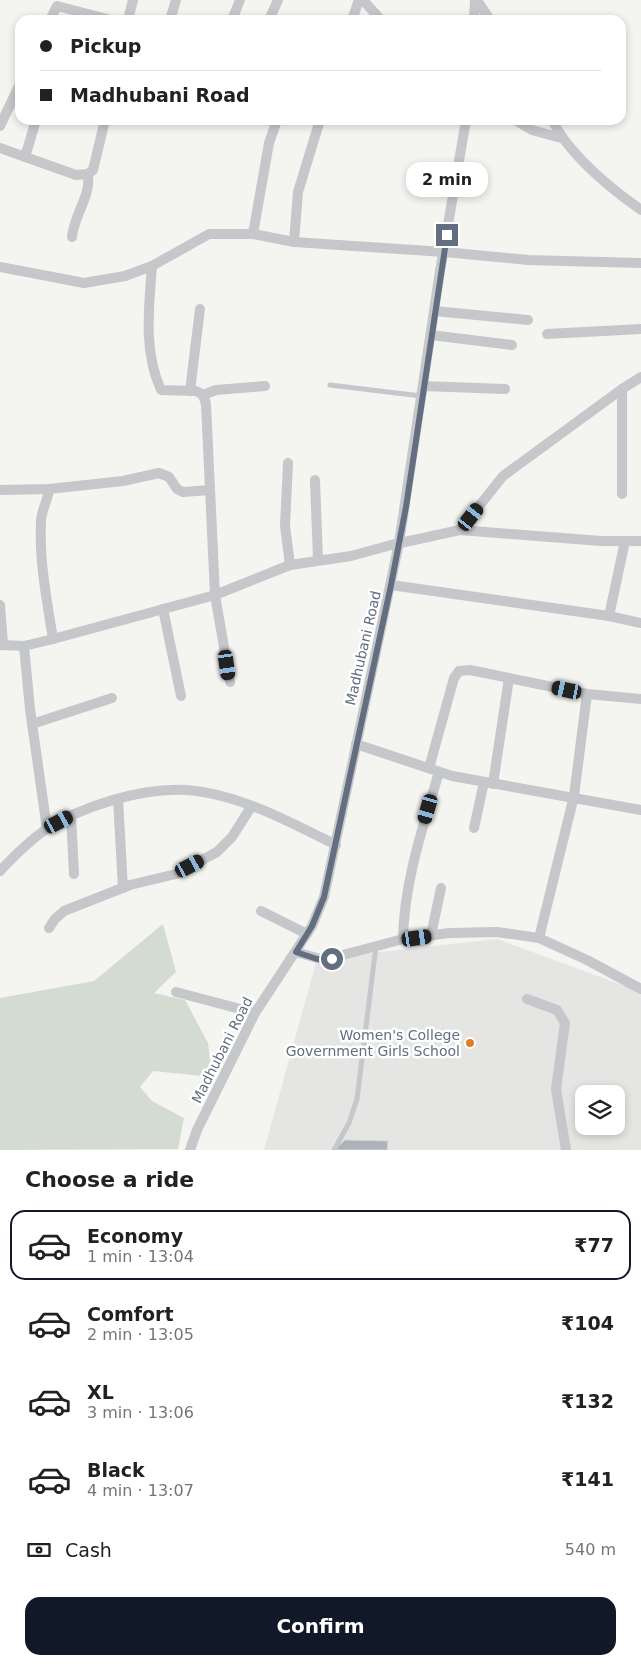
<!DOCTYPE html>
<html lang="en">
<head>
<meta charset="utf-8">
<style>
  body { margin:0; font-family:"DejaVu Sans",sans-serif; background:#f2f2f2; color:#202124; height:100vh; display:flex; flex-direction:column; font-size:19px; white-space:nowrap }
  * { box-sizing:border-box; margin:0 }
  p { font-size:16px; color:#757577 }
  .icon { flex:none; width:28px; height:28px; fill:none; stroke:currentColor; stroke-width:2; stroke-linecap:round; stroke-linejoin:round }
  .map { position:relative; height:1150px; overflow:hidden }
  .drawer { display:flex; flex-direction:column; background:#fff; flex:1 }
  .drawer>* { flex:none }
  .banner { position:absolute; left:15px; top:15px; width:611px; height:110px; border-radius:15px; box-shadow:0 2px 8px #0003; display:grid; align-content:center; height:110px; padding:0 25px; background:#fff }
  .controls { position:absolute; left:575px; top:1085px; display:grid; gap:10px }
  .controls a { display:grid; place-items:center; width:50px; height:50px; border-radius:10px; background:#fff; box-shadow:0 2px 8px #0003; font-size:25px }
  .end { position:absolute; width:22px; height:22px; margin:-11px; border:6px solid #646e81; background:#fff; box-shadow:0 0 0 2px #fff }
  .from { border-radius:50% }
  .bubble { position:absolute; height:35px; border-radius:15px; background:#fff; box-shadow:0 2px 8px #0003; font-size:16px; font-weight:700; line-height:35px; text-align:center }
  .car { position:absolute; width:15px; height:30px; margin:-15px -8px; border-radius:6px; box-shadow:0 0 4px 1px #0007; background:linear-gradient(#222 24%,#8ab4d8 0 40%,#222 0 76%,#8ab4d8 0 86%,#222 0) }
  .banner b { display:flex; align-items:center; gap:18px; height:48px; font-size:19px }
  .banner b+b { border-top:1px solid #e0e0e0 }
  .banner i { width:12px; height:12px; background:#202124 }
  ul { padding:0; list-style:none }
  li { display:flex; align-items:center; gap:15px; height:70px; margin:0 10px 8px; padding:0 15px; border:2px solid transparent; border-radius:15px }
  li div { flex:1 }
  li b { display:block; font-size:19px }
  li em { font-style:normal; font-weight:700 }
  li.current { border-color:#111827 }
  li>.icon { width:45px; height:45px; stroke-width:1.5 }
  h2 { padding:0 25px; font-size:22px; line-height:60px }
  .pay { display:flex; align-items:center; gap:12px; height:55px; padding:0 25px; font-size:19px }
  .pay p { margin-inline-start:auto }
  .cta { display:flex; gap:10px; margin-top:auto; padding:10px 25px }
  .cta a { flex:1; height:58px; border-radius:15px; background:#111827; color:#fff; font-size:20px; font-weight:700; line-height:58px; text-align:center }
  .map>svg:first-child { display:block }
</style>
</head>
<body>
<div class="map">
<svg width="641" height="1150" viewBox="0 0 641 1150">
  <rect width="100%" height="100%" fill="#f4f5f1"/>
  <path fill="#e5e5e4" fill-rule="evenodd" d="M497,939l144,53v158h-377l53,-191zM584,1094h32v32h-32z"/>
  <path fill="#d4dcd2" d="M163,924l13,48 -22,21 31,7 23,43 4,34 -59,-6 -13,16 12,14 32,17 -6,31 -178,1v-152l94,-17z"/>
  <path fill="#adb2b9" stroke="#d5d6d4" d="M345,1140l43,1 -1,9h-53z"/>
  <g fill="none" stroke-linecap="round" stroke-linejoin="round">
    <g stroke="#c5c7cb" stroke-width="5">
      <path d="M330,385l91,11"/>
      <path d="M334,1150l15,-27 8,-24 19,-153"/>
    </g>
    <g stroke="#c5c7cb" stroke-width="10">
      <path d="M363,0l18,20"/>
      <path d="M477,0l13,20"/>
      <path d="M50,20l7,-14 54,14"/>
      <path d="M128,20l5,-20"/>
      <path d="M170,20l6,-20"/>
      <path d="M232,20l8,-20"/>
      <path d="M269,20l9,-20"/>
      <path d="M352,20l7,-20"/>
      <path d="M474,20l1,-20"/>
      <path d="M515,120l17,10 29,8"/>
      <path d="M552,120c17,34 58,68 89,90"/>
      <path d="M0,126l20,-42"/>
      <path d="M0,148l76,27 12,-1 5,-4 12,-50"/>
      <path d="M25,157l11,-37"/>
      <path d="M253,234l16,-91 8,-23"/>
      <path d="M72,237c2,-23 19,-40 16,-63"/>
      <path d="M294,242l4,-50 22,-72"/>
      <path d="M152,266c-3,41 -9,85 9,124l35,1 7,4 3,9 9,191 15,87"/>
      <path d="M0,267l84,16 41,-7 27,-10 57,-32h44l41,8 150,10 84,8 113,3"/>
      <path d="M434,311l94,9"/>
      <path d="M547,334l94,-5"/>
      <path d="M431,335l81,10"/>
      <path d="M423,386l82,3"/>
      <path d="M622,389v105"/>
      <path d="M190,391l10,-82"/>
      <path d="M203,395l13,-5 49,-4"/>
      <path d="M288,463l-3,63 5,39"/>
      <path d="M315,480l3,80"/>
      <path d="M49,489c-1,12 -8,21 -8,33 -2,39 6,79 12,117"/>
      <path d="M0,490l49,-1 74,-8 36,-8 10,4 8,12 6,3 27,-2"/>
      <path d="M460,530l43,-54 119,-87 19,-12"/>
      <path d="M391,585l218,31 32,7"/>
      <path d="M0,605l3,39"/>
      <path d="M163,609l18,87"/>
      <path d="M609,616l16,-75"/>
      <path d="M0,645l24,1 29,-7 162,-44 75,-30 61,-9 40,-11 69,-15 141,11h40"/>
      <path d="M24,646l6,63 17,120"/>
      <path d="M32,724l80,-26"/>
      <path d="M356,744l96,32 189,34"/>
      <path d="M429,768l25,-90 5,-7 11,-1 117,24 54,5"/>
      <path d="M493,784l16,-106"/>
      <path d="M118,799l5,89"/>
      <path d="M71,816l3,58"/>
      <path d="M474,828l10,-46"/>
      <path d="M0,871c14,-15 28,-29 45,-41 37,-24 98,-43 142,-40 52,4 103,32 149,55"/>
      <path d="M261,911l46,23"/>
      <path d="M49,928l6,-9 9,-8 66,-26 46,-11 41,-22 15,-15 19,-30"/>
      <path d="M431,935l10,-47"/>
      <path d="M539,938l35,-142 13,-102"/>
      <path d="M403,939c1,-57 20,-112 36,-167"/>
      <path d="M296,952l28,8 79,-21 46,-6 48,-1 42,6 48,22 54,29"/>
      <path d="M176,992l79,21"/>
      <path d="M527,999l30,11 8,13 -9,66 10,61"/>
      <path d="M190,1150l7,-20 58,-117 57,-87 12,-29 75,-354 41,-272 26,-151"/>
    </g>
  </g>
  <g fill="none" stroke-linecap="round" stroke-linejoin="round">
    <path stroke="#646e81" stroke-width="6" d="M332,959h-15l-21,-7 16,-26 12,-29 67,-312 15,-78 41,-272"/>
  </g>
  <circle fill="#df7d26" stroke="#fff" stroke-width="2" cx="470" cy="1043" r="5"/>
  <g text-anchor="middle" stroke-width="5" stroke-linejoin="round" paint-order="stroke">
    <g font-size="14" fill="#646e81" stroke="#fff">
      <text transform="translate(363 648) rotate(-77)" y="5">Madhubani Road</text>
      <text transform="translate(222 1050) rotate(-63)" y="5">Madhubani Road</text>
    </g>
    <g font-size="14" fill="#646e81" stroke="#fff" text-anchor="end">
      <text x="460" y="1040">Women's College<tspan x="460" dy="16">Government Girls School</tspan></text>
    </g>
  </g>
</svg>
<div class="controls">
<a><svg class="icon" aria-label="layers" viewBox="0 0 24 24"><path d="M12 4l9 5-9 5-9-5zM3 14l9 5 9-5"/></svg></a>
</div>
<i class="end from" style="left:332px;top:959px"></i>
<i class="end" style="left:447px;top:235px"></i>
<div class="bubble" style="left:406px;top:162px;width:82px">2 min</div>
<i class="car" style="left:471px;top:517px;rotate:38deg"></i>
<i class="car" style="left:227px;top:665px;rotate:172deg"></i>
<i class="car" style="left:567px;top:690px;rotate:282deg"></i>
<i class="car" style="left:428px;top:809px;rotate:196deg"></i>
<i class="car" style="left:59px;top:822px;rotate:62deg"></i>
<i class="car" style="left:190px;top:866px;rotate:62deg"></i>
<i class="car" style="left:417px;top:938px;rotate:82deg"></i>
<div class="banner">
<b><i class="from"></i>Pickup</b>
<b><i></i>Madhubani Road</b>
</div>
</div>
<section class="drawer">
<h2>Choose a ride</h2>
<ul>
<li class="current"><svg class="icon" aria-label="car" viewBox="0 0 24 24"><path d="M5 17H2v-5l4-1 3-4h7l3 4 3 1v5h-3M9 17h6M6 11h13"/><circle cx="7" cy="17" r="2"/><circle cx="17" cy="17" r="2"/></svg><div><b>Economy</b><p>1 min · 13:04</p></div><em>₹77</em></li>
<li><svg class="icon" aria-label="car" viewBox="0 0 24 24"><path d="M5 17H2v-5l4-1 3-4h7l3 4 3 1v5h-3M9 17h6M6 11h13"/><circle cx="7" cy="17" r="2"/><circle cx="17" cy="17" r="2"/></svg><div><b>Comfort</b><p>2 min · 13:05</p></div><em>₹104</em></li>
<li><svg class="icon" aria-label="car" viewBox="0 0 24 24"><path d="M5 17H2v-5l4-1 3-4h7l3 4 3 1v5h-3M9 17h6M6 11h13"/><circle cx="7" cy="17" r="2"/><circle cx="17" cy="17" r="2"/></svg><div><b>XL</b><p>3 min · 13:06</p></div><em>₹132</em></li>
<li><svg class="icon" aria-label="car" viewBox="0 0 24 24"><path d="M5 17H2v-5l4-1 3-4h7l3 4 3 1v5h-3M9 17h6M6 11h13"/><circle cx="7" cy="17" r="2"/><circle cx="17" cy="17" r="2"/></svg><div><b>Black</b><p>4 min · 13:07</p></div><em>₹141</em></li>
</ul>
<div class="pay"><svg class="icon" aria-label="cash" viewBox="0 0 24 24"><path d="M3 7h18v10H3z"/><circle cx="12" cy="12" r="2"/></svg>Cash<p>540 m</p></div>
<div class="cta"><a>Confirm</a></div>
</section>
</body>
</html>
